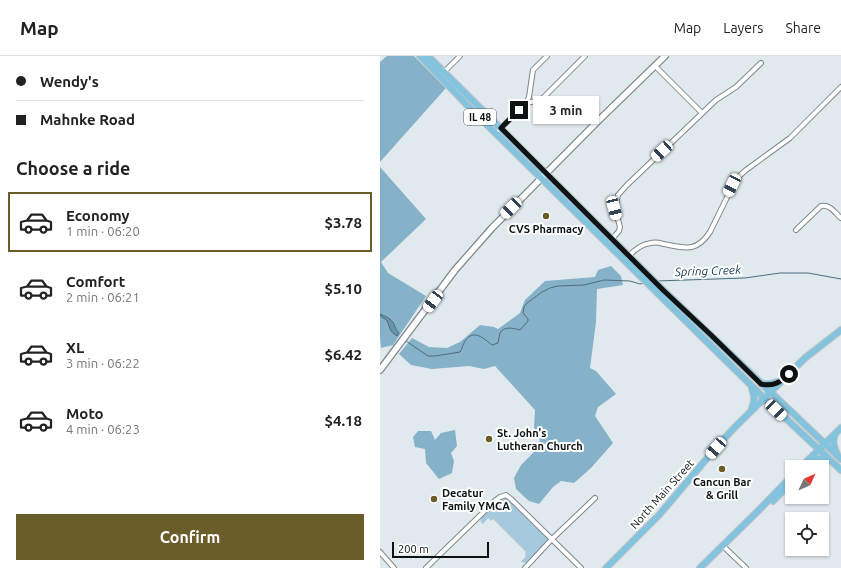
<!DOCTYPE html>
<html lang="en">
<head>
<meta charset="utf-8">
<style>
  body { margin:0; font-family:Ubuntu,sans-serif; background:#f2f2f2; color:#222; height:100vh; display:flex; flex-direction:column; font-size:15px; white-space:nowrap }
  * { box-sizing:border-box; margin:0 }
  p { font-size:13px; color:#767676 }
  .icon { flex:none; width:22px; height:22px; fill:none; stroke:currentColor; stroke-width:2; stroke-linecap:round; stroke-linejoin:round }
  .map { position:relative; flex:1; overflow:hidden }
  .panel { display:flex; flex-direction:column; background:#fff; width:380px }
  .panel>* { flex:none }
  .top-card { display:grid; align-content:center; height:88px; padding:0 16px; background:#fff }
  .needle { width:26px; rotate:46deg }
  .fabs { position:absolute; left:405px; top:404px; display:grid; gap:8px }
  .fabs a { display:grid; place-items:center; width:44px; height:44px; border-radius:0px; background:#fff; box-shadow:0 1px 3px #0004; font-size:20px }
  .scale { position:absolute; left:12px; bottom:10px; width:97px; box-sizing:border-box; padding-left:4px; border:2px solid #0e1213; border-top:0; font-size:11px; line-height:14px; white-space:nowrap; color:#0e1213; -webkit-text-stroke:3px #fff; paint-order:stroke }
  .end { position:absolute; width:18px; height:18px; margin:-9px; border:5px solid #0e1213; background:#fff; box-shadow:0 0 0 2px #fff }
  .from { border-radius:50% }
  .bubble { position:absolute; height:28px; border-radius:0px; background:#fff; box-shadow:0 1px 3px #0004; font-size:13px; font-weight:700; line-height:28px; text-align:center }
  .car { position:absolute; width:12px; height:24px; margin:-12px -6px; border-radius:5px; box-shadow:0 0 3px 1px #0007; background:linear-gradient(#fff 24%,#345 0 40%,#fff 0 76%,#345 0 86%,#fff 0) }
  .top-card b { display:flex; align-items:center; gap:14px; height:38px; font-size:15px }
  .top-card b+b { border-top:1px solid #e0e0e0 }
  .top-card i { width:10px; height:10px; background:#222 }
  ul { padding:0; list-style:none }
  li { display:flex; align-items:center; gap:12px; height:60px; margin:0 8px 6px; padding:0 8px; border:2px solid transparent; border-radius:0px }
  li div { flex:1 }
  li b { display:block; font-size:15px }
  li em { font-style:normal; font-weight:700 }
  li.on { border-color:#6a5d2a }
  li>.icon { width:36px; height:36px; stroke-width:1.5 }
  h2 { padding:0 16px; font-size:18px; line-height:48px }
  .button { display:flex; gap:8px; margin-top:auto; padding:8px 16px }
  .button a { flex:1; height:46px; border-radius:0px; background:#6a5d2a; color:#fff; font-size:16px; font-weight:700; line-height:46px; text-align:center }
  header { display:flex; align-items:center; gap:24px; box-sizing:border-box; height:56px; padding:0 20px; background:#fff; border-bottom:1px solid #e0e0e0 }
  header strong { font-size:19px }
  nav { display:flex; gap:22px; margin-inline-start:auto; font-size:14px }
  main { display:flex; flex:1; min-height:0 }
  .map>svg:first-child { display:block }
</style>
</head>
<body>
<header>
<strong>Map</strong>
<nav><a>Map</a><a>Layers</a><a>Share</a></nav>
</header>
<main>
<section class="panel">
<div class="top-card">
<b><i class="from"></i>Wendy's</b>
<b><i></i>Mahnke Road</b>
</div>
<h2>Choose a ride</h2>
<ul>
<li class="on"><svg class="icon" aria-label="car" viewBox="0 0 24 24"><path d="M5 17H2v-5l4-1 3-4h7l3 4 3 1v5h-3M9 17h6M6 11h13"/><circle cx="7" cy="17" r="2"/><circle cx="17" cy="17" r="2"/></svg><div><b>Economy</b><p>1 min · 06:20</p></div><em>$3.78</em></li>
<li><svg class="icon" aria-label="car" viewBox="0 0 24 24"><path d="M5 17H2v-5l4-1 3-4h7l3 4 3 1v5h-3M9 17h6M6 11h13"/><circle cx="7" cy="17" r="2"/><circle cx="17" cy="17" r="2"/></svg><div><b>Comfort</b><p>2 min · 06:21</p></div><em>$5.10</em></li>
<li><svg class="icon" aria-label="car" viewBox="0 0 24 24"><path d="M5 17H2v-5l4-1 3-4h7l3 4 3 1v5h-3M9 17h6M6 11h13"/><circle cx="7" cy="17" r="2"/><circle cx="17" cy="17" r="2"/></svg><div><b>XL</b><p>3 min · 06:22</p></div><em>$6.42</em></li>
<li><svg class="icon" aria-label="car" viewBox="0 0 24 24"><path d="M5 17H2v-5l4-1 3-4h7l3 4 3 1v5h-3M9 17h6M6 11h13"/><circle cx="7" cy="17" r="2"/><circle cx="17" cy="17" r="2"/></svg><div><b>Moto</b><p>4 min · 06:23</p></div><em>$4.18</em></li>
</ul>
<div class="button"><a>Confirm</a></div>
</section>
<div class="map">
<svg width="461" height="512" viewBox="0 0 461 512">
  <rect width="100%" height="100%" fill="#e0e9ee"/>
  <path fill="#a5cadd" d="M121,442h7l40,40v2l-22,23 -5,-1 5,-6 -1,-2 1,-2 -33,-33 -2,2 -3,-3 -5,6c-3,-2 -3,-4 -1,-7z"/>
  <g fill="#85b2c9">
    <path d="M7,0h27l32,32 -66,74v-100z"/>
    <path d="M0,111l46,52 -45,43 7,11 38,23 -33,49 -12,3 -1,-10z"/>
    <path d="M231,210l10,10 2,9 -26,4 -1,33 -6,46 6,3 20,23 -18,13 -3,9 18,27 -22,25 -17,15 -13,-2 -8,6 -14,17 -10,-3 -13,-12 -2,-11 7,-13 19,-19 -1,-12 -5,-6 1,-18 -40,-44 -11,3 -15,-3 -37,3 -21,-4 -12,-11 13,-16 17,9 18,1 13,-6 20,-17 14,2 4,2 22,-16 5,-13 20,-19 50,-4 3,-7z"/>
    <path d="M75,374l2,16 -6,7 3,8 -2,12 -13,6 -13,-16 -1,-14 -10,-2 -2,-10 5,-6h13l4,9 6,-7z"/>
  </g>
  <path fill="#6894aa" stroke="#4d6d7d" d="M0,258c5,2 12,5 14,10 2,5 2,6 5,9l-2,3c-3,-2 -6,-4 -7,-7 -4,-10 0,-7 -10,-13z"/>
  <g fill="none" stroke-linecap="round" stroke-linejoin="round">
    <g stroke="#4d6d7d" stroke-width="1">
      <path d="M277,225l88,-3 35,-5h28l33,6"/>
      <path d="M26,285l22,15h7l25,-4c2,-3 3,-8 5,-11 9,-13 19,-2 27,4l6,-2c1,-3 1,-7 2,-10 4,-7 13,-5 20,-3l8,-9v-2l-5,-6 1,-6 3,-4 15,-11 8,-4 8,-2 26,-1 20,-5 26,1 10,3 4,-1"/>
    </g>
    <defs>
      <g id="street">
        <path d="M275,10l47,47"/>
        <path d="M63,17l17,-17"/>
        <path d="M146,47l3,-6 4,-27 14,-14"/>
        <path d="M119,74l27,-27 10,-2 7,-3 42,-42"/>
        <path d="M416,174l25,-24c9,-2 14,7 20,12"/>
        <path d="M231,184l8,-9 1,-4 -5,-19 3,-13 9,-10 89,-85 20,-13 25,-24"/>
        <path d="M248,201c6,-7 14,-13 23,-14 4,-1 9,0 13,1 21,4 32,9 46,-12l26,-53 10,-9 44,-32 51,-51"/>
        <path d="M343,490l23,22"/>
        <path d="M0,496l14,16"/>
        <path d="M46,512l70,-68 4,-3 6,-2 5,4 70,69"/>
        <path d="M145,512l27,-29 43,-41"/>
      </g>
      <path id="secondary" d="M0,314l75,-100 37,-42 105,-106 68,-66"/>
      <g id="primary">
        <path d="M40,0l49,51 232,229 63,62 77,72"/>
        <path d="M48,0l235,234 178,169"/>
        <path d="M381,328h9l11,-3"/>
        <path d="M372,352c3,-7 3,-12 0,-19"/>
        <path d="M455,378c-3,7 -1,13 2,20"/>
        <path d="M421,411l40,-39"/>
        <path d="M428,411c7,-7 10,-11 21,-7"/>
        <path d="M393,445l19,-19"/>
        <path d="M226,512l53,-53 61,-72 15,-16 70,-69 36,-28"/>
        <path d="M320,512l59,-58 33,-34"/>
      </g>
    </defs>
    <use href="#street" stroke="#7f878c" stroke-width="6"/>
    <use href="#secondary" stroke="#7f878c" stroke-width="8"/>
    <use href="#primary" stroke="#c5c6c6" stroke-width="8"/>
    <use href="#street" stroke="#fff" stroke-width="4"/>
    <use href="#secondary" stroke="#fff" stroke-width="5.5"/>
    <use href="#primary" stroke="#83c3de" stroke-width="6"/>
  </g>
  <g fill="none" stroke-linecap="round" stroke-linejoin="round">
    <path stroke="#0e1213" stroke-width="5" d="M139,54l-18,18 162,162 48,45 50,49c12,3 20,-2 28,-10"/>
  </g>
  <g fill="#6a5d2a" stroke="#fff" stroke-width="1.5">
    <circle cx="166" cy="160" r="4"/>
    <circle cx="109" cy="383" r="4"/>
    <circle cx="342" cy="413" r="4"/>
    <circle cx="54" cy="443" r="4"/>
  </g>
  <g text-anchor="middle" stroke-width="4" stroke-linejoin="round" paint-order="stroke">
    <rect fill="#fff" stroke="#56595a" stroke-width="1" x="84" y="53" width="32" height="16" rx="3"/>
    <g font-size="10" font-weight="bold" fill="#0e1213">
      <text x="100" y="65">IL 48</text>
    </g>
    <g font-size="11" font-weight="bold" fill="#0e1213" stroke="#fff">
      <text x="166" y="177">CVS Pharmacy</text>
      <text x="117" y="381" text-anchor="start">St. John's<tspan x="117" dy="13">Lutheran Church</tspan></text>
      <text x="342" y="430">Cancun Bar<tspan x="342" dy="13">&amp; Grill</tspan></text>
      <text x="62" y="441" text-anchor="start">Decatur<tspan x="62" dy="13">Family YMCA</tspan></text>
    </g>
    <g font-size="11" fill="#0e1213" stroke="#fff">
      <text transform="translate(282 438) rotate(-48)" y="4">North Main Street</text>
    </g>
    <g font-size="12" font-style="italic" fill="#153c4d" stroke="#fff">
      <text transform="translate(328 215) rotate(-2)" y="4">Spring Creek</text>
    </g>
  </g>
</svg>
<div class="fabs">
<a><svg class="needle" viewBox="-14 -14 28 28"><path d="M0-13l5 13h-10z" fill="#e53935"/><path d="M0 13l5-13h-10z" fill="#767676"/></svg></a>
<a><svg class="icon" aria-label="locate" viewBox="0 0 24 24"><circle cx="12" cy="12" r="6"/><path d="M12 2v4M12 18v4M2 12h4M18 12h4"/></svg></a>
</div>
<div class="scale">200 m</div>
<i class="end from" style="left:409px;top:318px"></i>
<i class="end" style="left:139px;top:54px"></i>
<div class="bubble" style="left:153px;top:40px;width:66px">3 min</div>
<i class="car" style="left:282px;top:95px;rotate:227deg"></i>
<i class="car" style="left:352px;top:129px;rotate:206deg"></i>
<i class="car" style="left:131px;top:152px;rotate:225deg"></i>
<i class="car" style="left:234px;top:152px;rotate:166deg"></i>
<i class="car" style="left:53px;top:245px;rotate:217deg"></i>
<i class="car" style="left:396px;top:354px;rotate:134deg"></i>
<i class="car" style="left:336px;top:392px;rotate:221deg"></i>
</div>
</main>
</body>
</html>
